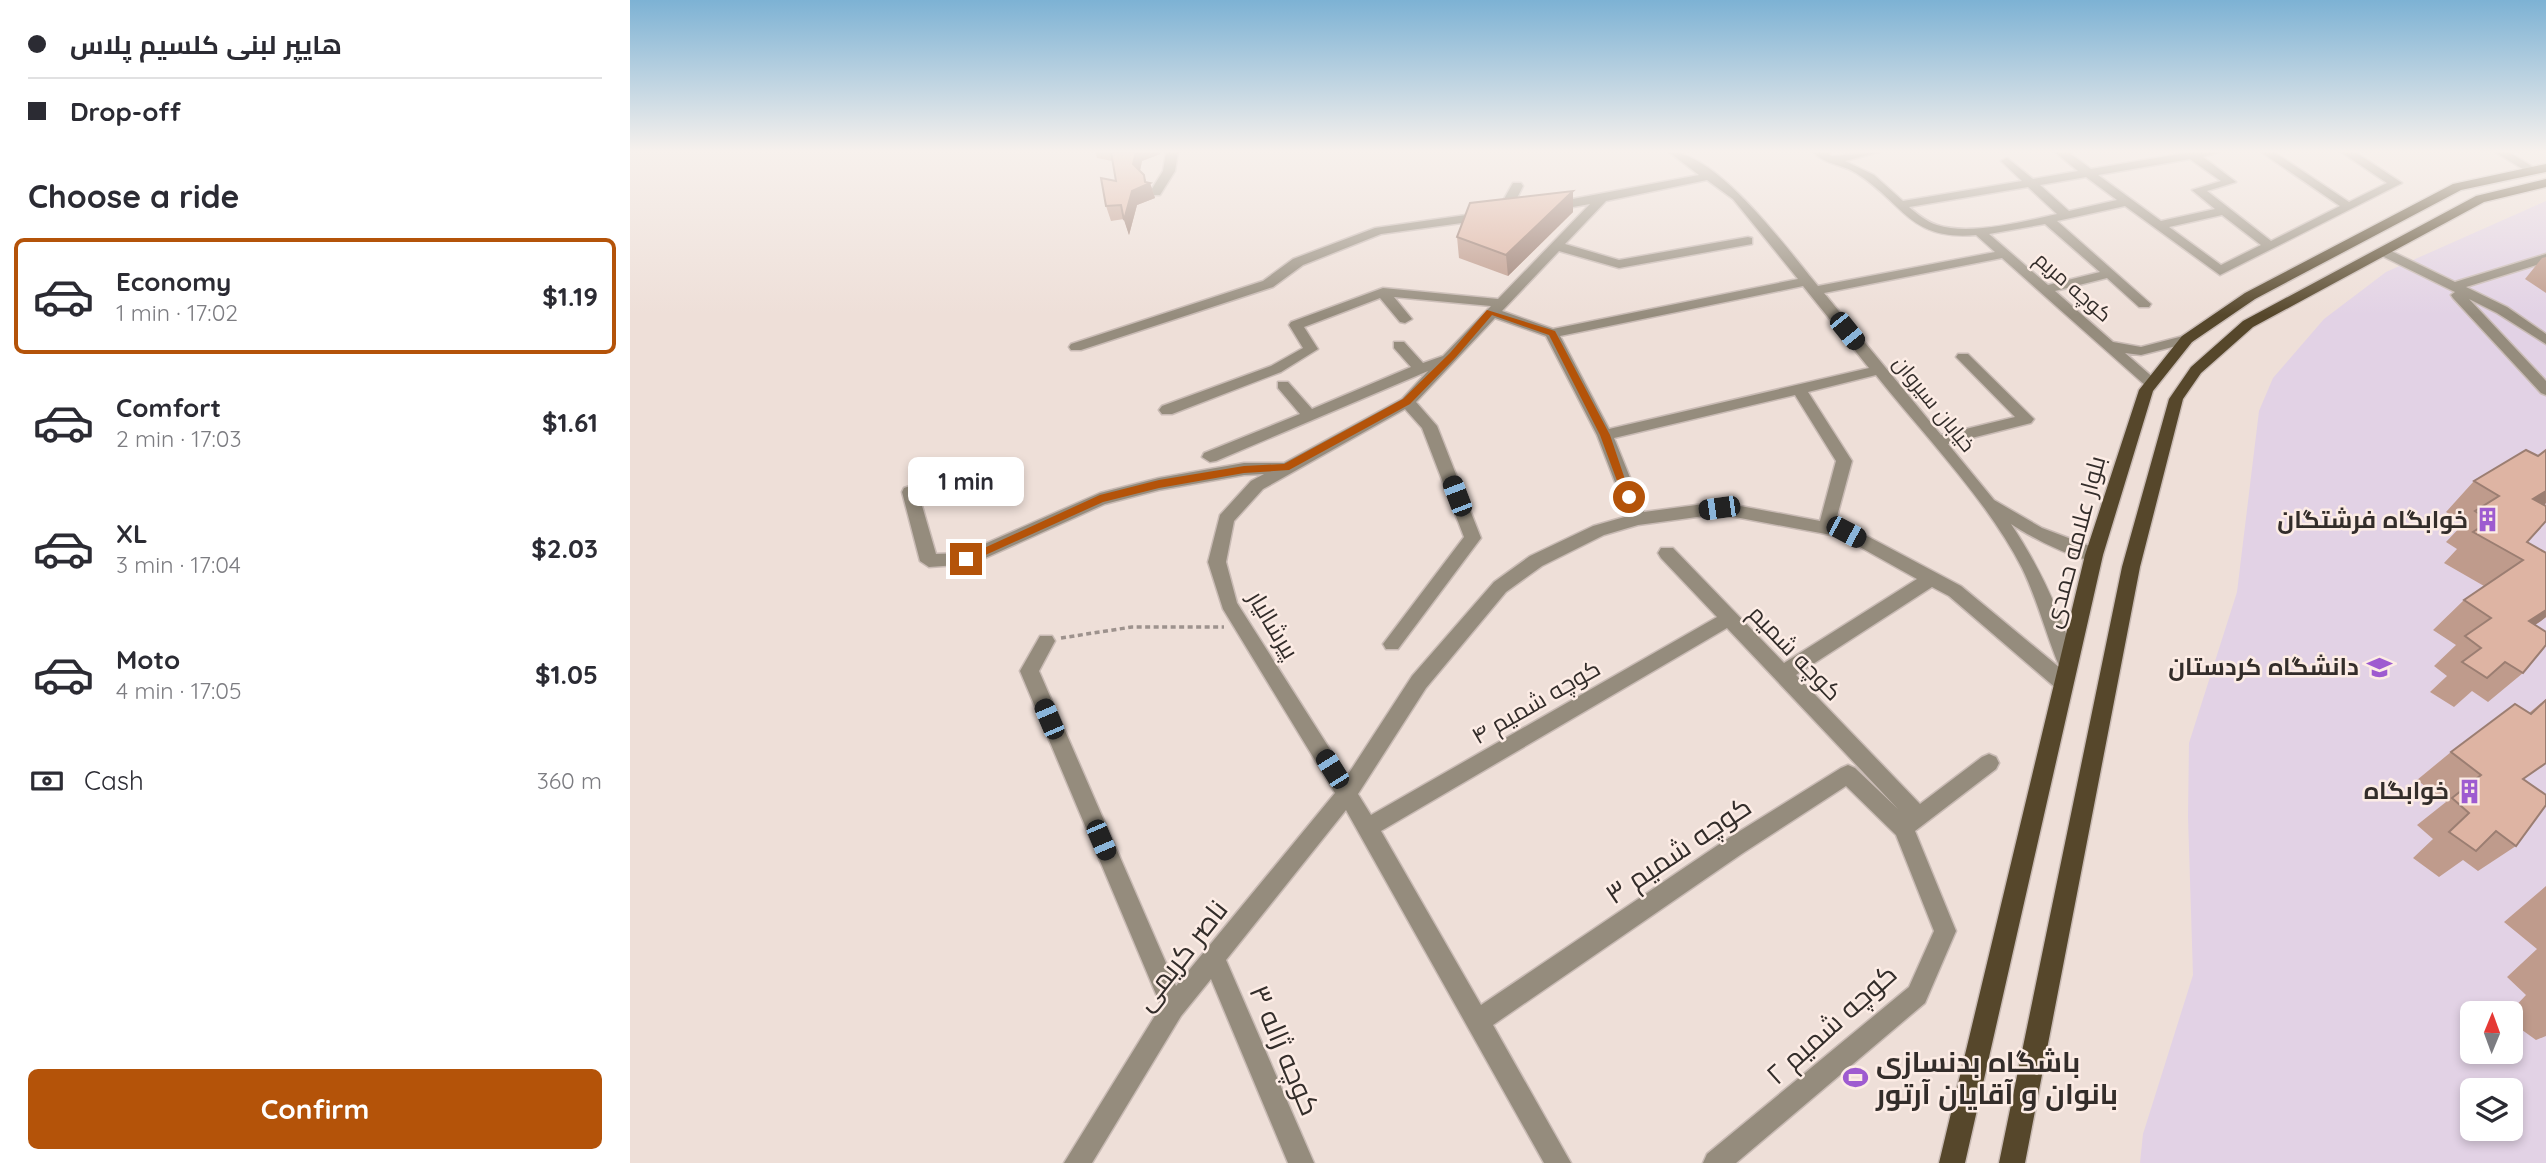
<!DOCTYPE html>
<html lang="en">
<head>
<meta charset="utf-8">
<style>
  body { margin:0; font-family:Quicksand,Cairo,sans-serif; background:#f7f7f7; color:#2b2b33; height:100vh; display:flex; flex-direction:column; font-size:26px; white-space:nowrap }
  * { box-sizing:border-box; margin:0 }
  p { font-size:23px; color:#7c7c81 }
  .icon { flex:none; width:38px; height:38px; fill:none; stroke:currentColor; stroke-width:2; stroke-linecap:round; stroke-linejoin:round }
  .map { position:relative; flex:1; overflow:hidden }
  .details { display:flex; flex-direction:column; background:#fff; width:630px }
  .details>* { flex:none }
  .hud { display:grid; align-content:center; height:154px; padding:0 28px; background:#fff }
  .needle { width:46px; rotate:1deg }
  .buttons { position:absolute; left:1830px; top:1001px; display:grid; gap:14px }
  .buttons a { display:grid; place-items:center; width:63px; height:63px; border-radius:10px; background:#fff; box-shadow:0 4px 10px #0003; font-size:35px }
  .end { position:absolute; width:32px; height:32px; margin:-16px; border:9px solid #b45309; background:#fff; box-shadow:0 0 0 4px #fff }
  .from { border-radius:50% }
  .bubble { position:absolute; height:49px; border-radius:10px; background:#fff; box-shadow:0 4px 10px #0003; font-size:23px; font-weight:700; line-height:49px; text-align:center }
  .car { position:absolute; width:21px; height:42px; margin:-21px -10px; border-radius:9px; box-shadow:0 0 5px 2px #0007; background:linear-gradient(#222 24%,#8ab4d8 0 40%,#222 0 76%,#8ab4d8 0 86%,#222 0) }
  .hud b { display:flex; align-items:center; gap:24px; height:66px; font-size:26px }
  .hud b+b { border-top:2px solid #e1e1e2 }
  .hud i { width:18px; height:18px; background:#2b2b33 }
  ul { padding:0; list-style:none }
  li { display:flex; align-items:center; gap:21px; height:116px; margin:0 14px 10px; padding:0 14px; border:4px solid transparent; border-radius:10px }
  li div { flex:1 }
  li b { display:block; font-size:26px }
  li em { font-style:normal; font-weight:700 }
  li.selected { border-color:#b45309 }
  li>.icon { width:63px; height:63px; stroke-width:1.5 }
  h2 { padding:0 28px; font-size:32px; line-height:84px }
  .pay { display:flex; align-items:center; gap:18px; height:77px; padding:0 28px; font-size:26px }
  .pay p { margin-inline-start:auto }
  .primary-button { display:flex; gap:14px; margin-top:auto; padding:14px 28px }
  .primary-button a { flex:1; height:80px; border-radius:10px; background:#b45309; color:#fff; font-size:28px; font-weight:700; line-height:80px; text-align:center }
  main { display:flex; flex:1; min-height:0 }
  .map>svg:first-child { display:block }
</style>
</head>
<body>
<main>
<section class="details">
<div class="hud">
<b><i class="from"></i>هایپر لبنی کلسیم پلاس</b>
<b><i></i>Drop-off</b>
</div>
<h2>Choose a ride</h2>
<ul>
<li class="selected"><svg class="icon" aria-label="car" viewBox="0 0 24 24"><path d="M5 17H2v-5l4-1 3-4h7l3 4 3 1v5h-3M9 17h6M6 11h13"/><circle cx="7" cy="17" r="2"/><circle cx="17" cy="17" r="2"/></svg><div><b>Economy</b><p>1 min · 17:02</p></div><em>$1.19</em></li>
<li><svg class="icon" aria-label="car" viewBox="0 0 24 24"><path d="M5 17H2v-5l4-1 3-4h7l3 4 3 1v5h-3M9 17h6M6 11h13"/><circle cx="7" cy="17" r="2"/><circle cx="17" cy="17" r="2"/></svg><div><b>Comfort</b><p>2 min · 17:03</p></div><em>$1.61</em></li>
<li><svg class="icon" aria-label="car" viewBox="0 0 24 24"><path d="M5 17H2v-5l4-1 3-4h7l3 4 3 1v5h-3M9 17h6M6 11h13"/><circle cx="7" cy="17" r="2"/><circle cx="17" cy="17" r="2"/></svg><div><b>XL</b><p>3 min · 17:04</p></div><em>$2.03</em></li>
<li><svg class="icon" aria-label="car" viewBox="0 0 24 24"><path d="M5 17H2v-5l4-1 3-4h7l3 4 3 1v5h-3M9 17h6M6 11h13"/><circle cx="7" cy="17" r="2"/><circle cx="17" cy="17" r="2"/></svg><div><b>Moto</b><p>4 min · 17:05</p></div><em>$1.05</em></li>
</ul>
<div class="pay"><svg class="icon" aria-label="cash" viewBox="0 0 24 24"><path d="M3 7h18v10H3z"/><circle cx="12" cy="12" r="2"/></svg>Cash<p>360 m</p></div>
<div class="primary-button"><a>Confirm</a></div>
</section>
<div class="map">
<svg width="1916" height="1163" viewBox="0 0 1916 1163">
  <rect width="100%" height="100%" fill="#eedfd8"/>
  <path fill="#e2d2e5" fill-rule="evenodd" d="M1916,201v962h-406l3,-29 50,-159 -5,-158 1,-74 48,-151 22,-181 14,-33 51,-59 62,-47zM1843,1013h38v39h-38zM1843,1090h38v39h-38z"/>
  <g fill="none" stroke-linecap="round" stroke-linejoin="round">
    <defs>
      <g id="minor">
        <path d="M536,152h12l-3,19 -15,24h-8l-2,-3 13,-21z"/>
        <path d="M1039,152c48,0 119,98 149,134l177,-34 -19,-17c-67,6 -72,-32 -120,-62 -14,-9 -31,-8 -43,-21h13l6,4 47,-4 -34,9 29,14 29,26 119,-20 -21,-20 6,-3 26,21 45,-8 -23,-19h13l23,17 100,-17h28l-16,5 33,25 -29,9 64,50 69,-35 -79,-54h13l75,50 38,-19 -46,-31h14l47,31 -182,92 -95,-69 -68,15 94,83 -2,3h-10l-32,-29 -52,13 58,51 28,5 46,-12 7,4 -2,3 -51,13 -16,-2 31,27v6h-10l-144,-128 -178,35 117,142 74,-18 -59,-60 2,-3h10l66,65 -3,4 -83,21 46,56 48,28 58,22 3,5 -3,5c-17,5 -73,-25 -89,-36 30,45 50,90 66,142l-2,5 -10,2 8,10 -2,6 -7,2 -7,-2 -108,-93 -17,-9 -136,88 124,129 62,-47 7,-3 7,3 3,6 -3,6 -81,62 41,100 -31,72 -189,160h-33l4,-9 202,-167 25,-56 -38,-96 -50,-49 -103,67 -250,172 78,138h-27l-198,-353 -120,150 88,203h-26l-77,-184 -30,37 -89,147h-28l97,-157 -141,-335 20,-35h12l3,5 -16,30 137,315 159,-193 -112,-184 -15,-47 12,-47 31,-34 13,-7 -20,1 -85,15 -54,14 -133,60 -43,3 -9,-6 -18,-69 2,-4 6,-2 8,6 18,62 28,-1 136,-60 59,-15 85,-15h40l118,-64 26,-28 -212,90 -6,1 -8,-5 2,-4 96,-39 -22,-26v-6h10l24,27 99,-42 -17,-19v-6h10l19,21 20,-7 48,-50 -97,-9 18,22 -7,4 -5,-1 -20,-24 -76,29 14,22 -37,23 -109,42h-10l-3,-4 3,-4 109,-40 32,-18 -14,-23 2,-3 92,-34 115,11 92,-95 -40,7 -6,-4 2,-3 153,-29zM1560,159l31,22 -29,9 23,19 -54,12 -63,-46zM1456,177l31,23 -48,11 -29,-26zM1077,180l26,19 65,80 -245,50 -51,-18 57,-60 60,17 133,-24v-6l-4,-1 -129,23 -54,-16 41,-43zM1398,187l29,27c-31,7 -87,22 -120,11 -10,-3 -20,-11 -28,-18zM1592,215l39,30 -40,20 -52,-38zM1415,224l55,48 -52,13 -59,-51zM1173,286l66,82 -260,61 -49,-93zM865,318l51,18 51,99 31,81 -35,10 -63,30 -36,26 -82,94 -65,100 -110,-173 -11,-41 8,-41 29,-32 142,-80 17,19 42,109 -81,107 3,5h12l83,-111 -44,-112 -21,-24zM1246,375c47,59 112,126 146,193 16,33 24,67 38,100l-99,-82 -109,-58 -17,-4 17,-63 -44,-69zM1165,395l41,66 -16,60 -101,-19 -75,10 -30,-74zM1089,514l123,23 75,42 -133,84 -111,-115h-12l-3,5 3,5 56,59 -346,198 -13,-21 68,-106 80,-96 36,-26 62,-31 34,-10zM1097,628l171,181 -43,-41 -7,-3 -7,3 -114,71 -246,166 -100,-174z"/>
        <path d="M1865,152h14l27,17 -10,2z"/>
        <path d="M883,183h8l2,3 -6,12 17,9v6h-8l-20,-11 -2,-3z"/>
        <path d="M857,212l4,1v6l-110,15 -78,31 -30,22 -192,63h-10l-2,-3 2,-3 192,-63 30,-22 82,-31z"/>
        <path d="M1755,248l70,34 91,-28v8l-80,25 41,20 39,27v10l-49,-31 -28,-14 77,82v14l-5,-2 -88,-95 -2,-3 4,-3 -75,-37v-6z"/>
      </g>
      <g id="major">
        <path d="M1916,164v8l-85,18 -206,109 -63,43 -39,49 -50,164 -138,608h-26l146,-608 54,-165 43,-54 63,-43 208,-109z"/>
        <path d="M1916,179v8l-62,15 -231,125 -52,46 -18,26 -43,168 -115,596h-26l123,-596 47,-168 22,-32 52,-46 233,-125z"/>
      </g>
    </defs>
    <use href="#minor" stroke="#c9bbb5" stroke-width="3"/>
    <use href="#major" stroke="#c9bbb5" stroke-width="3"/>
    <path stroke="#9d928d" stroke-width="3.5" stroke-dasharray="5 3.5" stroke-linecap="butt" d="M431,638l71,-11h92"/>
    <use href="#minor" fill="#958c7d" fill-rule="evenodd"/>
    <use href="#major" fill="#56472b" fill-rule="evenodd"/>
  </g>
  <g fill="#bf9b8c">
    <path d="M465,152h65v2l-18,7 -2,10 4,4 2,7 4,1 5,15 -18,7 -8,30 -5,-16 -13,2 -5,-15 10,-25 -4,-20 -15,-3z"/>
    <path d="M943,191v21l-65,64 -49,-18 -2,-21z"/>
    <path d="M1916,257v36l-21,-14 17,-21z"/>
    <path d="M1916,450v53l-2,2 -17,37 19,11v64l-11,8 -12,48 -35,29 -16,-11 -18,16 -24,-15 17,-16 -13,-10 22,-21 -23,-15 31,-30 20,-14 -40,-23 13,-14 -11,-7 18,-19 -18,-11 28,-31 64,-25z"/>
    <path d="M1916,699l-23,81 -7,66 -38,25 -15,-11 -24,17 -26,-19 20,-19 -16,-14 29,-23 -29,-22 34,-28 78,-39z"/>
    <path d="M1916,886v150l-10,4 -25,-18v-9h-2l17,-18 -19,-18 30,-28 -33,-27z"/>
  </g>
  <g fill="#9b7e72">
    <path d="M506,152h24v2l-18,7 -4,18 -5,-15z"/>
    <path d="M514,175l3,9 3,-1 5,15 -18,7 -8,30 -5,-15 8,-29z"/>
    <path d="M943,191v21l-65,64 -2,-21z"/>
    <path d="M1916,491v12l-2,2 -11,-6z"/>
    <path d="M1916,610v7l-5,4 -46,30 34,-30z"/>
  </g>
  <g fill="#deb4a3" stroke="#9b7e72" stroke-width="2">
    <path d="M481,152h25l-3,12 11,11 1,7 5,1 -18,8 -8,29 -3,-15 -15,1 -5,-28 15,3z"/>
    <path d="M943,191l-67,64 -49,-18 13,-34z"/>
    <path d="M1896,450l12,6 8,-6v41l-13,8 13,7v15l-19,21 19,11v57l-17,11 17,11v13l-23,28 -18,-11 -18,16 -25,-16 19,-14 -16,-12 26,-18 -27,-18 59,-40 -50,-28 17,-11 -15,-10 24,-15 -25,-15z"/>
    <path d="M1916,700v63l-23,16 23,16v10l-30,41 -20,-15 -20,20 -27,-19 20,-19 -17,-15 29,-23 -30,-23 64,-48 16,10z"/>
  </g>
  <linearGradient id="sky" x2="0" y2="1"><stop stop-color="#7db2d4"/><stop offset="0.48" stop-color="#f7f1ed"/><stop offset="1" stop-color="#f7f1ed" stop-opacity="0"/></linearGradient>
  <rect width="1916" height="315" fill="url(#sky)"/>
  <path fill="#b45309" d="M857,310l68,21 55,104 22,65 -9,-3 -23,-62 -51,-100 -57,-20 -36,42 -46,47 -121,66 -45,3 -85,15 -56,14 -133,60 -10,-3 140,-64 59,-15 85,-14 40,-2 119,-65 47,-46z"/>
  <defs>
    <symbol id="building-bare" viewBox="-9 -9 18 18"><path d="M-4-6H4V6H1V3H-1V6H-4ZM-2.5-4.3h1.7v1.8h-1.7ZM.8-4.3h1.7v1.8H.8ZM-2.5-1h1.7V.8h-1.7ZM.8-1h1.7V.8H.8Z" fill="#9e5bd0" stroke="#fcece5" stroke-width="2.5" paint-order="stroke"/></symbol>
    <symbol id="university-bare" viewBox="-9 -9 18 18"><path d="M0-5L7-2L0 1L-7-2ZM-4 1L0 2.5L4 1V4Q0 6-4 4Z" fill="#9e5bd0" stroke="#fcece5" stroke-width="2.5" paint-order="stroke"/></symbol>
    <symbol id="stadium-bare" viewBox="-9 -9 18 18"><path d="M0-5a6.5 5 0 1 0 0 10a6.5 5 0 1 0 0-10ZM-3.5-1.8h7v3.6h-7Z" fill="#9e5bd0" stroke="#fcece5" stroke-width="2.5" paint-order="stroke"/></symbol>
  </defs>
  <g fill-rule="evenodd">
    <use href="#building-bare" x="1840" y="502" width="35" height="35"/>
    <use href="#university-bare" x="1732" y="650" width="35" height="35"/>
    <use href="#building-bare" x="1822" y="774" width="35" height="35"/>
    <use href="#stadium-bare" x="1208" y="1060" width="35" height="35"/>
  </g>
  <g text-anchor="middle" stroke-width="5" stroke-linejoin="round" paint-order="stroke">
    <g font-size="21" fill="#332d2a" stroke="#fcece5">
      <text transform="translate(1443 287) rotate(41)" y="7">کوچه مریم</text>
      <text transform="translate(1304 404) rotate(51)" y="7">خیابان سیروان</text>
    </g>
    <g font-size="24" font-weight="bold" fill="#332d2a" stroke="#fcece5" text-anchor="end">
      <text x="1838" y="528">خوابگاه فرشتگان</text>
      <text x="1729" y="675">دانشگاه کردستان</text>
      <text x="1819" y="799">خوابگاه</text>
    </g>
    <g font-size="24" fill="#332d2a" stroke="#fcece5">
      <text transform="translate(1445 542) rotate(-75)" y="8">بلوار علامه حمدی</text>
      <text transform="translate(643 625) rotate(59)" y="8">پیرشالیار</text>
      <text transform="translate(1165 653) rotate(46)" y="8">کوچه شمیم</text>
      <text transform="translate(906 702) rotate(-30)" y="8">کوچه شمیم ۴</text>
    </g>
    <g font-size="28" fill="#332d2a" stroke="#fcece5">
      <text transform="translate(1048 850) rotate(-34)" y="10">کوچه شمیم ۳</text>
      <text transform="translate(551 955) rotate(-52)" y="10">ناصر کریمی</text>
      <text transform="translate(1201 1024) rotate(-42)" y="10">کوچه شمیم ۲</text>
      <text transform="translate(655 1050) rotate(67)" y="10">کوچه ژاله ۳</text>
    </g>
    <g font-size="28" font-weight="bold" fill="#332d2a" stroke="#fcece5" text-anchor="start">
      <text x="1246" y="1072">باشگاه بدنسازی<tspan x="1246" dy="32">بانوان و آقایان آرتور</tspan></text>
    </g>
  </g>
</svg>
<div class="buttons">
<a><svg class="needle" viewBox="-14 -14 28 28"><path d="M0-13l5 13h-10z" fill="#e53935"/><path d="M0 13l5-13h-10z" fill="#7c7c81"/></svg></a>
<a><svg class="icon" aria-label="layers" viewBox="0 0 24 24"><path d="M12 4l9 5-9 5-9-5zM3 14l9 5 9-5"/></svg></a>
</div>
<i class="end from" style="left:999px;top:497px"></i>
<i class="end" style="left:336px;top:559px"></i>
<div class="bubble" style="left:278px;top:457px;width:116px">1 min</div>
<i class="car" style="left:1217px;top:331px;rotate:141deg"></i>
<i class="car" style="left:827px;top:496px;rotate:339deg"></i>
<i class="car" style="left:1089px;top:508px;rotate:262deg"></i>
<i class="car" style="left:1216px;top:532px;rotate:118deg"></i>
<i class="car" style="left:419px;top:719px;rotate:337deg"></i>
<i class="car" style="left:702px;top:769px;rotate:328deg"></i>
<i class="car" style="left:471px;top:840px;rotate:157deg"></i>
</div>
</main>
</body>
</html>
